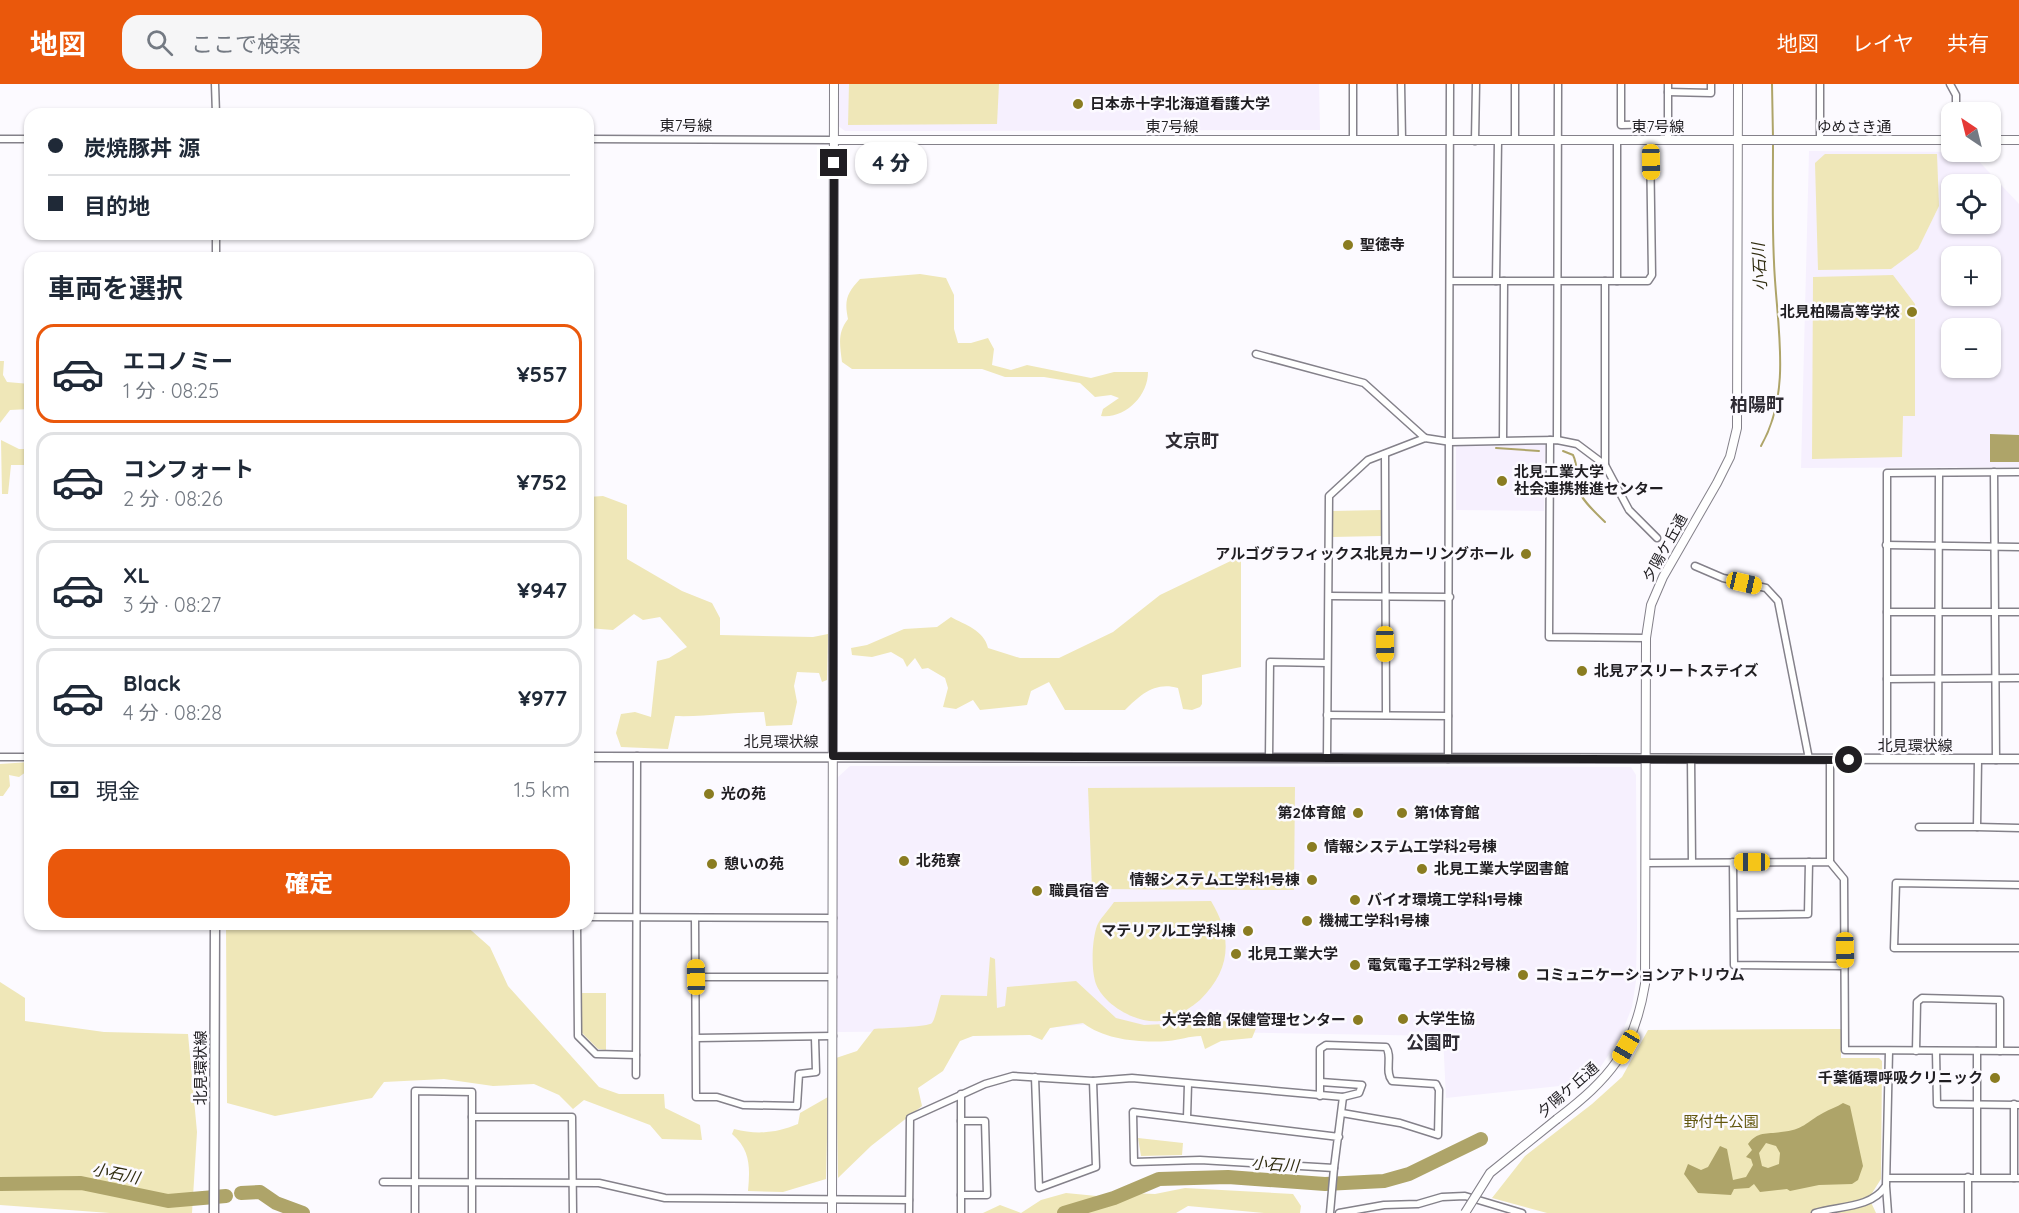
<!DOCTYPE html>
<html lang="ja">
<head>
<meta charset="utf-8">
<style>
  body { margin:0; font-family:Quicksand,"Noto Sans JP",sans-serif; background:#f6f6f7; color:#1f2937; height:100vh; display:flex; flex-direction:column; font-size:22px; white-space:nowrap }
  * { box-sizing:border-box; margin:0 }
  p { font-size:20px; color:#747a83 }
  .icon { flex:none; width:33px; height:33px; fill:none; stroke:currentColor; stroke-width:2; stroke-linecap:round; stroke-linejoin:round }
  .map { position:relative; flex:1; overflow:hidden }
  .panel { position:absolute; left:24px; top:168px; width:570px; height:678px; display:flex; flex-direction:column; background:#fff; border-radius:18px; box-shadow:0 2px 4px #0004 }
  .panel>* { flex:none }
  .hud { position:absolute; left:24px; top:24px; width:570px; height:132px; border-radius:18px; box-shadow:0 2px 4px #0004; display:grid; align-content:center; height:132px; padding:0 24px; background:#fff }
  .needle { width:39px; rotate:325deg }
  .buttons { position:absolute; left:1941px; top:18px; display:grid; gap:12px }
  .buttons a { display:grid; place-items:center; width:60px; height:60px; border-radius:12px; background:#fff; box-shadow:0 2px 4px #0004; font-size:30px }
  .end { position:absolute; width:27px; height:27px; margin:-14px; border:8px solid #201e22; background:#fff; box-shadow:0 0 0 3px #fff }
  .from { border-radius:50% }
  .bubble { position:absolute; height:42px; border-radius:18px; background:#fff; box-shadow:0 2px 4px #0004; font-size:20px; font-weight:800; line-height:42px; text-align:center }
  .car { position:absolute; width:18px; height:36px; margin:-18px -9px; border-radius:8px; box-shadow:0 0 4px 2px #0007; background:linear-gradient(#f5c518 24%,#345 0 40%,#f5c518 0 76%,#345 0 86%,#f5c518 0) }
  .hud b { display:flex; align-items:center; gap:21px; height:57px; font-size:22px }
  .hud b+b { border-top:2px solid #e0e1e3 }
  .hud i { width:15px; height:15px; background:#1f2937 }
  ul { padding:0; list-style:none }
  li { display:flex; align-items:center; gap:18px; height:99px; margin:0 12px 9px; padding:0 12px; border:3px solid #e0e1e3; border-radius:18px }
  li div { flex:1 }
  li b { display:block; font-size:22px }
  li em { font-style:normal; font-weight:800 }
  li.active { border-color:#ea580c }
  li>.icon { width:54px; height:54px; stroke-width:1.5 }
  h2 { padding:0 24px; font-size:27px; line-height:72px }
  .pay { display:flex; align-items:center; gap:15px; height:66px; padding:0 24px; font-size:22px }
  .pay p { margin-inline-start:auto }
  .action { display:flex; gap:12px; margin-top:auto; padding:12px 24px }
  .action a { flex:1; height:69px; border-radius:18px; background:#ea580c; color:#fff; font-size:24px; font-weight:800; line-height:69px; text-align:center }
  header { display:flex; align-items:center; gap:36px; box-sizing:border-box; height:84px; padding:0 30px; background:#ea580c; color:#fff }
  header strong { font-size:28px }
  nav { display:flex; gap:33px; margin-inline-start:auto; font-size:21px }
  .search { width:420px; height:54px; background:#f6f6f7; display:flex; align-items:center; gap:15px; box-sizing:border-box; padding:0 21px; border-radius:18px; color:#747a83; font-size:22px }
  .map>svg:first-child { display:block }
</style>
</head>
<body>
<header>
<strong>地図</strong>
<div class="search"><svg class="icon" aria-label="search" viewBox="0 0 24 24"><circle cx="10" cy="10" r="6"/><path d="M15 15l6 6"/></svg>ここで検索</div>
<nav><a>地図</a><a>レイヤ</a><a>共有</a></nav>
</header>
<div class="map">
<svg width="2019" height="1129" viewBox="0 0 2019 1129">
  <rect width="100%" height="100%" fill="#fcfaff"/>
  <g fill="#f6f0fe" fill-rule="evenodd">
    <path d="M837,0h482l1,46 -475,1 -8,-6z"/>
    <path d="M1809,67l161,1 49,52v263l-218,1zM1952,100h38v40h-38zM1952,172h38v40h-38zM1952,244h38v40h-38z"/>
    <path d="M1545,360l-1,67 -88,-1v-65z"/>
    <path d="M850,682l781,1 5,8 1,153 -1,53 -4,26 -12,31 -23,34 -28,13 -123,13 -3,-62 -228,-4 -127,-8 -71,7 -182,1 1,-253z"/>
  </g>
  <g fill="#efe7b8">
    <path d="M849,0h150l-2,40 -149,1z"/>
    <path d="M1825,70h112l2,52 -21,43 -27,20 -73,1 -3,-107z"/>
    <path d="M920,190l26,4 8,17v34l4,14h13l17,-5 6,11 -2,16 19,5 16,-5 64,13 23,-6h34c0,24 -23,47 -47,44l2,-7 16,-11 -8,-3 -16,2 -15,-14 -36,-6h-39l-23,-8h-130l-10,-7c-2,-17 -5,-29 6,-43 -4,-19 -1,-26 12,-40z"/>
    <path d="M1893,191l22,29v112h-12l-1,41 -90,2 1,-182z"/>
    <path d="M0,277h4l-1,14 4,7 23,2v25l-20,1 -10,13z"/>
    <path d="M1,356l18,9h11v16h-19l-3,29h-6z"/>
    <path d="M603,412l24,9v54l55,32 30,12 8,15v17l93,2 15,-3 -1,46 -5,2 -3,-9 -22,-1 -3,14 3,16 -5,23 -26,1 -2,-14c-30,0 -59,5 -89,4l-7,33 -47,-2 -5,-14 5,-19 14,-2 16,5 6,-56 12,-3 18,-11 -27,-30 -17,3 -9,-6 -21,16 -25,-2v-131z"/>
    <path d="M1381,426v26l-49,1v-26z"/>
    <path d="M1241,472v111l-39,8v29l-2,3 -8,3 -9,-1 -5,-21c-23,-7 -38,7 -53,22h-60l-16,-28 -18,9 -4,14 -47,5 -7,-10 -17,9 -13,-2 5,-19 -3,-10 -17,-10 -6,1 -7,-11 -8,9 -4,-8 -12,-7 -19,5 -20,-2 -1,-7 16,-3 37,-16 33,-2 14,-10c14,8 33,13 37,31l32,10h39l54,-26 47,-37z"/>
    <path d="M30,678v7l-11,8 -10,-2 1,11 -7,10h-3v-32z"/>
    <path d="M1295,703l-1,103 -202,-1 -4,-101z"/>
    <path d="M1211,817c22,36 20,69 -11,99 -12,10 -25,18 -40,21 -23,3 -56,-16 -64,-37 -5,-14 -4,-41 0,-55 2,-9 13,-19 18,-27z"/>
    <path d="M226,840h238l26,23 18,39 91,101 20,7h45l1,14 35,17 2,15 -40,-1 -12,-14 -66,-25 -11,9 -14,-14 -25,-11 -41,2 -49,-7 -60,3 -12,16 -97,18 -48,-13z"/>
    <path d="M990,873l5,2 2,49 8,-2 2,-19 69,-6 40,37 28,7 83,-4 30,5 -5,12 -31,3 -16,8 -4,-13c-12,0 -21,4 -33,5 -27,2 -63,-1 -85,-18l-33,5 -8,12 -12,-5 -57,1 -13,5 -17,30 -25,17 4,18 -51,40 -33,32 -2,-120 21,-7 17,-22c9,-1 55,-2 58,-6 4,-6 6,-20 9,-28l46,1z"/>
    <path d="M0,898l25,16v23l79,11 84,2 9,98 -5,81h-82l-110,-8z"/>
    <path d="M582,909h24v57l-8,-1 -16,-16z"/>
    <path d="M1841,945v29h38l3,3 -1,118 -12,19 7,15h-329l-55,-15 33,-42 67,-52 30,-27 26,-47z"/>
    <path d="M828,1013l-2,82 -43,13 -35,-1c2,-22 3,-41 -16,-57l2,-5c23,6 42,4 64,-5l2,-11z"/>
    <path d="M1138,1054l45,5 -1,12 -41,1z"/>
    <path d="M1185,1104l108,6 8,12 -1,7h-36l-76,-7 -12,7h-193l17,-8 21,8 20,-13 25,-7 41,4 24,-4 24,1z"/>
  </g>
  <g fill="#aea469" fill-rule="evenodd">
    <path d="M1990,350l29,1v27h-29z"/>
    <path d="M1843,1019l7,3 13,60 -5,14 -6,4 -33,1 -29,6 -3,-2 -27,3 -6,-8 -5,4 -15,1 -3,6 -33,-2 -14,-19 4,-10 13,6 7,-3 12,-21 7,3 6,31 13,-3 7,-12 -2,-6 -5,-2 6,-7 -4,-6c9,-13 20,-10 33,-12 23,-2 25,-10 42,-19 7,-4 14,-6 20,-10zM1766,1059l10,3 4,7 -1,11 -11,4 -6,-2 -3,-13z"/>
  </g>
  <g fill="none" stroke-linecap="round" stroke-linejoin="round">
    <g stroke="#aea469" stroke-width="2">
      <path d="M1772,0l1,54"/>
      <path d="M1761,362c32,-56 15,-123 13,-184 -2,-39 -1,-79 -1,-119"/>
      <path d="M1496,364l43,3"/>
      <path d="M1563,367l10,4c6,12 2,20 5,33 2,11 19,26 27,34"/>
    </g>
    <g stroke="#aea469" stroke-width="14">
      <path d="M0,1100l81,-1 87,18 58,-5"/>
      <path d="M241,1109l19,-1 16,11 27,10"/>
      <path d="M1064,1129l50,-15 45,-19 69,-2 97,7 59,-3 25,-7 72,-35"/>
    </g>
    <defs>
      <g id="minor">
        <path d="M215,0l1,30"/>
        <path d="M1353,0v55"/>
        <path d="M1401,0l1,55"/>
        <path d="M1621,0v41l46,-1"/>
        <path d="M1668,0v56"/>
        <path d="M1950,0l6,11v17"/>
        <path d="M1668,8l43,1v-9"/>
        <path d="M0,55h30"/>
        <path d="M588,55l246,1"/>
        <path d="M1515,56v-56"/>
        <path d="M1617,56v141"/>
        <path d="M1820,56v-56"/>
        <path d="M1475,57l1,-57"/>
        <path d="M216,150v24"/>
        <path d="M1450,197h198l4,-6 -2,-135"/>
        <path d="M1496,197l2,-140"/>
        <path d="M1605,197v184"/>
        <path d="M1256,270l108,29 61,55"/>
        <path d="M1503,356l1,-159"/>
        <path d="M1550,356l-1,197 97,1"/>
        <path d="M1557,356l1,-356"/>
        <path d="M1385,370l1,261"/>
        <path d="M1994,388l2,288"/>
        <path d="M1886,461l133,2"/>
        <path d="M1695,482l28,12 43,10 12,13 31,158"/>
        <path d="M1329,512l121,1"/>
        <path d="M1887,528h132"/>
        <path d="M1887,595l132,-1"/>
        <path d="M1327,631l121,1"/>
        <path d="M0,673h30"/>
        <path d="M1269,674l1,-96 57,1"/>
        <path d="M1327,674l2,-262 39,-36 57,-22 26,4 106,-2 20,4 28,21 24,45 28,28"/>
        <path d="M1691,674l1,104"/>
        <path d="M1448,675l2,-675"/>
        <path d="M1887,675v-286l132,-1"/>
        <path d="M1938,675l1,-286"/>
        <path d="M1830,676v102"/>
        <path d="M1919,743h58l1,-67"/>
        <path d="M1977,743l42,1"/>
        <path d="M1733,778l1,103 111,1"/>
        <path d="M1646,779l184,-1 14,17 1,171 174,1"/>
        <path d="M2019,801l-123,-2 -2,65h125"/>
        <path d="M1734,831l74,-1 1,-52"/>
        <path d="M588,833l245,1"/>
        <path d="M695,834l1,179h21l26,8 54,1 2,-32 17,-2 -1,-34"/>
        <path d="M577,840l1,112 18,18 40,1"/>
        <path d="M696,893h137"/>
        <path d="M696,954l137,-2"/>
        <path d="M1916,967l1,-49 5,-4 78,2v51"/>
        <path d="M1936,967l1,53 82,1"/>
        <path d="M1977,967v126"/>
        <path d="M636,991l1,-319"/>
        <path d="M1035,993l4,111 57,-21 -3,-86"/>
        <path d="M961,1010v119"/>
        <path d="M1320,1012v-47l6,-4 60,2c7,10 -2,24 6,34l44,3 3,6 -1,45 -38,-12 -58,-10"/>
        <path d="M472,1033h100l1,96"/>
        <path d="M1187,1034l1,-34"/>
        <path d="M961,1037h24l2,74h-26"/>
        <path d="M1339,1053l-206,-25 1,50 66,-2 134,8 9,-71"/>
        <path d="M1968,1093v36"/>
        <path d="M1887,1094h132"/>
        <path d="M2014,1094v-74"/>
        <path d="M383,1098l216,1 66,15 244,2"/>
        <path d="M415,1129v-122l57,1v121"/>
        <path d="M909,1129l1,-95 75,-34 28,-8 80,5 39,-3 211,19 16,-4 3,-8 -41,-3"/>
        <path d="M1330,1129l4,-45"/>
        <path d="M1339,1129l45,-8 34,-1 24,-7 23,-1 57,17"/>
        <path d="M1815,1129c23,-7 56,-5 70,-26"/>
        <path d="M1888,1129l-2,-27 3,-135"/>
      </g>
      <g id="tertiary">
        <path d="M834,56h1118"/>
        <path d="M1990,56h29"/>
        <path d="M1557,1035c53,-41 77,-68 88,-135l1,-346 5,-33 12,-28 54,-94 13,-26 7,-29 1,-344"/>
        <path d="M832,1129l2,-1129"/>
      </g>
      <g id="secondary">
        <path d="M588,673l1431,2"/>
        <path d="M214,1129l1,-289"/>
      </g>
    </defs>
    <use href="#minor" stroke="#84818a" stroke-width="9"/>
    <use href="#tertiary" stroke="#84818a" stroke-width="10"/>
    <use href="#secondary" stroke="#84818a" stroke-width="11"/>
    <use href="#minor" stroke="#fff" stroke-width="6"/>
    <use href="#tertiary" stroke="#fff" stroke-width="8"/>
    <use href="#secondary" stroke="#fff" stroke-width="8"/>
    <defs>
      <path id="tertiary-bridge" d="M1465,1129l25,-40 67,-54"/>
    </defs>
    <use href="#tertiary-bridge" stroke="#84818a" stroke-width="10" stroke-linecap="butt"/>
    <use href="#tertiary-bridge" stroke="#fff" stroke-width="8"/>
  </g>
  <g fill="none" stroke-linecap="round" stroke-linejoin="round">
    <path stroke="#201e22" stroke-width="8" d="M834,79l-1,593 1016,4"/>
  </g>
  <g fill="#8a7c21" stroke="#fcfaff" stroke-width="2">
    <circle cx="1078" cy="20" r="6"/>
    <circle cx="1348" cy="161" r="6"/>
    <circle cx="1912" cy="228" r="6"/>
    <circle cx="1502" cy="397" r="6"/>
    <circle cx="1526" cy="470" r="6"/>
    <circle cx="1582" cy="587" r="6"/>
    <circle cx="709" cy="710" r="6"/>
    <circle cx="1358" cy="729" r="6"/>
    <circle cx="1402" cy="729" r="6"/>
    <circle cx="1312" cy="763" r="6"/>
    <circle cx="904" cy="777" r="6"/>
    <circle cx="712" cy="780" r="6"/>
    <circle cx="1422" cy="785" r="6"/>
    <circle cx="1312" cy="796" r="6"/>
    <circle cx="1037" cy="807" r="6"/>
    <circle cx="1355" cy="816" r="6"/>
    <circle cx="1307" cy="837" r="6"/>
    <circle cx="1248" cy="847" r="6"/>
    <circle cx="1236" cy="870" r="6"/>
    <circle cx="1355" cy="881" r="6"/>
    <circle cx="1523" cy="891" r="6"/>
    <circle cx="1403" cy="935" r="6"/>
    <circle cx="1358" cy="936" r="6"/>
    <circle cx="1995" cy="994" r="6"/>
  </g>
  <g text-anchor="middle" stroke-width="5" stroke-linejoin="round" paint-order="stroke">
    <g font-size="15" font-weight="bold" fill="#201e22" stroke="#fcfaff" text-anchor="start">
      <text x="1090" y="25">日本赤十字北海道看護大学</text>
      <text x="1360" y="166">聖徳寺</text>
      <text x="1900" y="233" text-anchor="end">北見柏陽高等学校</text>
      <text x="1514" y="393">北見工業大学<tspan x="1514" dy="17">社会連携推進センター</tspan></text>
      <text x="1514" y="475" text-anchor="end">アルゴグラフィックス北見カーリングホール</text>
      <text x="1594" y="592">北見アスリートステイズ</text>
      <text x="721" y="715">光の苑</text>
      <text x="1346" y="734" text-anchor="end">第2体育館</text>
      <text x="1414" y="734">第1体育館</text>
      <text x="1324" y="768">情報システム工学科2号棟</text>
      <text x="916" y="782">北苑寮</text>
      <text x="724" y="785">憩いの苑</text>
      <text x="1434" y="790">北見工業大学図書館</text>
      <text x="1300" y="801" text-anchor="end">情報システム工学科1号棟</text>
      <text x="1049" y="812">職員宿舎</text>
      <text x="1367" y="821">バイオ環境工学科1号棟</text>
      <text x="1319" y="842">機械工学科1号棟</text>
      <text x="1236" y="852" text-anchor="end">マテリアル工学科棟</text>
      <text x="1248" y="875">北見工業大学</text>
      <text x="1367" y="886">電気電子工学科2号棟</text>
      <text x="1535" y="896">コミュニケーションアトリウム</text>
      <text x="1415" y="940">大学生協</text>
      <text x="1346" y="941" text-anchor="end">大学会館 保健管理センター</text>
      <text x="1983" y="999" text-anchor="end">千葉循環呼吸クリニック</text>
    </g>
    <g font-size="15" fill="#201e22" stroke="#fcfaff">
      <text x="686" y="47">東7号線</text>
      <text x="1172" y="48">東7号線</text>
      <text x="1658" y="48">東7号線</text>
      <text x="1854" y="48">ゆめさき通</text>
      <text transform="translate(1665 464) rotate(-61)" y="5">夕陽ケ丘通</text>
      <text x="781" y="663">北見環状線</text>
      <text x="1915" y="667">北見環状線</text>
      <text transform="translate(201 984) rotate(-90)" y="5">北見環状線</text>
      <text transform="translate(1568 1006) rotate(-41)" y="5">夕陽ケ丘通</text>
    </g>
    <g font-size="15" fill="#62570e" stroke="#fcfaff">
      <text x="1721" y="1043">野付牛公園</text>
    </g>
    <g font-size="16" font-style="italic" fill="#312d11" stroke="#fcfaff">
      <text transform="translate(1759 183) rotate(-93)" y="6">小石川</text>
      <text transform="translate(1275 1080) rotate(4)" y="6">小石川</text>
      <text transform="translate(116 1089) rotate(12)" y="6">小石川</text>
    </g>
    <g font-size="18" font-weight="bold" fill="#2e2b33" stroke="#fcfaff">
      <text x="1757" y="327">柏陽町</text>
      <text x="1192" y="363">文京町</text>
      <text x="1433" y="965">公園町</text>
    </g>
  </g>
</svg>
<div class="buttons">
<a><svg class="needle" viewBox="-14 -14 28 28"><path d="M0-13l5 13h-10z" fill="#e53935"/><path d="M0 13l5-13h-10z" fill="#747a83"/></svg></a>
<a><svg class="icon" aria-label="locate" viewBox="0 0 24 24"><circle cx="12" cy="12" r="6"/><path d="M12 2v4M12 18v4M2 12h4M18 12h4"/></svg></a>
<a>+</a>
<a>−</a>
</div>
<i class="end from" style="left:1849px;top:676px"></i>
<i class="end" style="left:834px;top:79px"></i>
<div class="bubble" style="left:855px;top:58px;width:72px">4 分</div>
<i class="car" style="left:1651px;top:78px;rotate:179deg"></i>
<i class="car" style="left:1744px;top:499px;rotate:103deg"></i>
<i class="car" style="left:1385px;top:560px;rotate:179deg"></i>
<i class="car" style="left:1752px;top:778px;rotate:270deg"></i>
<i class="car" style="left:1845px;top:866px;rotate:179deg"></i>
<i class="car" style="left:696px;top:893px;rotate:359deg"></i>
<i class="car" style="left:1626px;top:963px;rotate:210deg"></i>
<div class="hud">
<b><i class="from"></i>炭焼豚丼 源</b>
<b><i></i>目的地</b>
</div>
<section class="panel">
<h2>車両を選択</h2>
<ul>
<li class="active"><svg class="icon" aria-label="car" viewBox="0 0 24 24"><path d="M5 17H2v-5l4-1 3-4h7l3 4 3 1v5h-3M9 17h6M6 11h13"/><circle cx="7" cy="17" r="2"/><circle cx="17" cy="17" r="2"/></svg><div><b>エコノミー</b><p>1 分 · 08:25</p></div><em>¥557</em></li>
<li><svg class="icon" aria-label="car" viewBox="0 0 24 24"><path d="M5 17H2v-5l4-1 3-4h7l3 4 3 1v5h-3M9 17h6M6 11h13"/><circle cx="7" cy="17" r="2"/><circle cx="17" cy="17" r="2"/></svg><div><b>コンフォート</b><p>2 分 · 08:26</p></div><em>¥752</em></li>
<li><svg class="icon" aria-label="car" viewBox="0 0 24 24"><path d="M5 17H2v-5l4-1 3-4h7l3 4 3 1v5h-3M9 17h6M6 11h13"/><circle cx="7" cy="17" r="2"/><circle cx="17" cy="17" r="2"/></svg><div><b>XL</b><p>3 分 · 08:27</p></div><em>¥947</em></li>
<li><svg class="icon" aria-label="car" viewBox="0 0 24 24"><path d="M5 17H2v-5l4-1 3-4h7l3 4 3 1v5h-3M9 17h6M6 11h13"/><circle cx="7" cy="17" r="2"/><circle cx="17" cy="17" r="2"/></svg><div><b>Black</b><p>4 分 · 08:28</p></div><em>¥977</em></li>
</ul>
<div class="pay"><svg class="icon" aria-label="cash" viewBox="0 0 24 24"><path d="M3 7h18v10H3z"/><circle cx="12" cy="12" r="2"/></svg>現金<p>1.5 km</p></div>
<div class="action"><a>確定</a></div>
</section>
</div>
</body>
</html>
